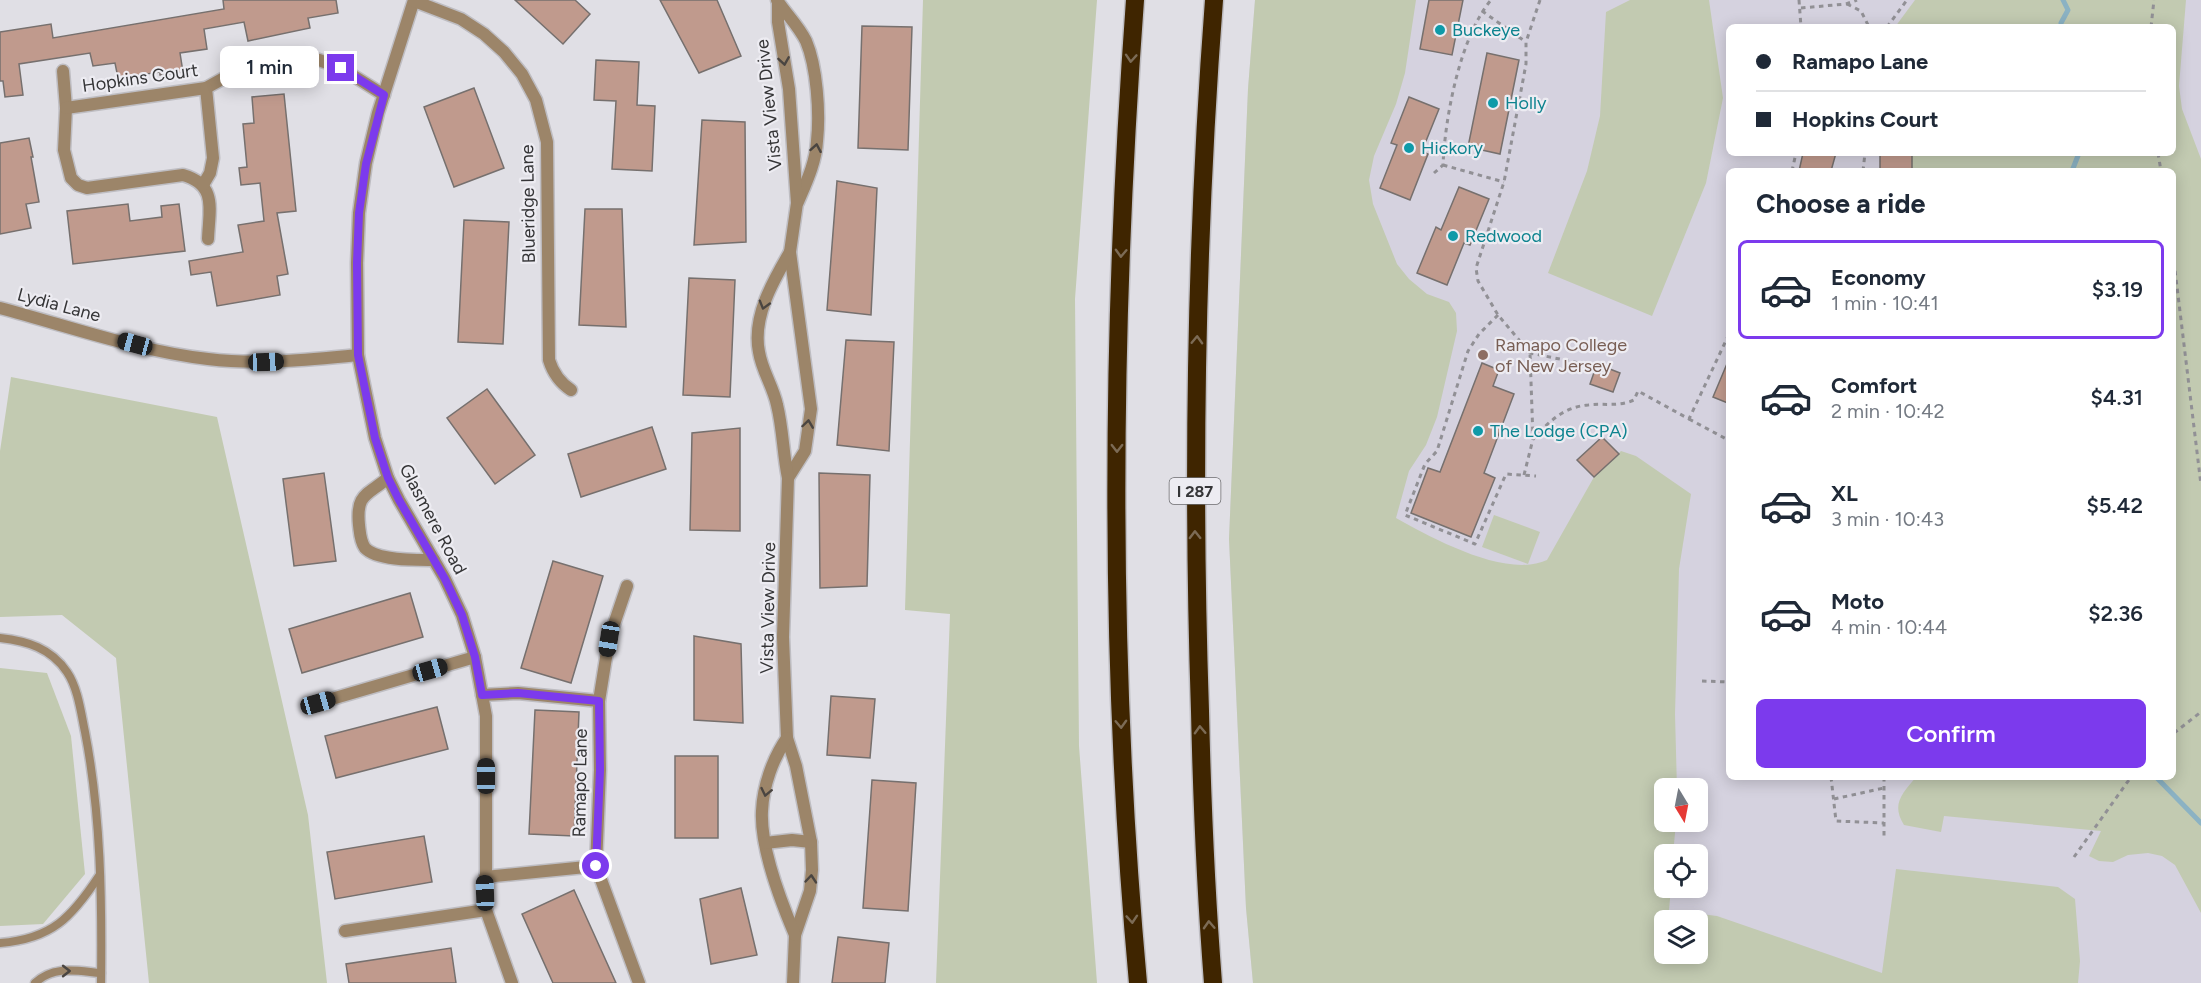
<!DOCTYPE html>
<html lang="en">
<head>
<meta charset="utf-8">
<style>
  body { margin:0; font-family:Figtree,sans-serif; background:#f6f6f7; color:#1f2937; height:100vh; display:flex; flex-direction:column; font-size:22px; white-space:nowrap }
  * { box-sizing:border-box; margin:0 }
  p { font-size:20px; color:#747a83 }
  .icon { flex:none; width:33px; height:33px; fill:none; stroke:currentColor; stroke-width:2; stroke-linecap:round; stroke-linejoin:round }
  .map { position:relative; flex:1; overflow:hidden }
  .details { position:absolute; left:1726px; top:168px; width:450px; height:612px; display:flex; flex-direction:column; background:#fff; border-radius:9px; box-shadow:0 3px 15px #0003 }
  .details>* { flex:none }
  .hud { position:absolute; left:1726px; top:24px; width:450px; height:132px; border-radius:9px; box-shadow:0 3px 15px #0003; display:grid; align-content:center; height:132px; padding:0 30px; background:#fff }
  .needle { width:39px; rotate:170deg }
  .buttons { position:absolute; left:1654px; top:778px; display:grid; gap:12px }
  .buttons a { display:grid; place-items:center; width:54px; height:54px; border-radius:9px; background:#fff; box-shadow:0 3px 15px #0003; font-size:30px }
  .end { position:absolute; width:27px; height:27px; margin:-14px; border:8px solid #7c3aed; background:#fff; box-shadow:0 0 0 3px #fff }
  .from { border-radius:50% }
  .bubble { position:absolute; height:42px; border-radius:9px; background:#fff; box-shadow:0 3px 15px #0003; font-size:20px; font-weight:600; line-height:42px; text-align:center }
  .car { position:absolute; width:18px; height:36px; margin:-18px -9px; border-radius:8px; box-shadow:0 0 4px 2px #0007; background:linear-gradient(#222 24%,#8ab4d8 0 40%,#222 0 76%,#8ab4d8 0 86%,#222 0) }
  .hud b { display:flex; align-items:center; gap:21px; height:57px; font-size:22px }
  .hud b+b { border-top:2px solid #e0e1e3 }
  .hud i { width:15px; height:15px; background:#1f2937 }
  ul { padding:0; list-style:none }
  li { display:flex; align-items:center; gap:18px; height:99px; margin:0 12px 9px; padding:0 18px; border:3px solid transparent; border-radius:9px }
  li div { flex:1 }
  li b { display:block; font-size:22px }
  li em { font-style:normal; font-weight:600 }
  li.on { border-color:#7c3aed }
  li>.icon { width:54px; height:54px; stroke-width:1.5 }
  h2 { padding:0 30px; font-size:27px; line-height:72px }
  .action { display:flex; gap:12px; margin-top:auto; padding:12px 30px }
  .action a { flex:1; height:69px; border-radius:9px; background:#7c3aed; color:#fff; font-size:24px; font-weight:600; line-height:69px; text-align:center }
  .map>svg:first-child { display:block }
</style>
</head>
<body>
<div class="map">
<svg width="2201" height="983" viewBox="0 0 2201 983">
  <rect width="100%" height="100%" fill="#e0dfe5"/>
  <path fill="#d5d2df" fill-rule="evenodd" d="M1255,0h946v983h-948l-7,-75 -17,-369 19,-450zM1730,27h444v126h-444zM1730,171h444v606h-444zM1665,789h33v33h-33zM1665,855h33v33h-33zM1665,921h33v33h-33z"/>
  <g fill="#c2cab1" fill-rule="evenodd">
    <path d="M923,0h174l-22,299 4,447 18,237h-161l14,-369 -45,-4z"/>
    <path d="M1255,0h161l-11,73 -9,31 -22,52 -5,24 4,24 24,60 12,15 18,15 22,8 7,11 1,18 -20,86 -11,28 -17,26 -13,47c36,20 110,61 151,42l47,-83 27,-26 15,5 55,38 -12,75 -4,145 2,75h-12v33h11l-3,33h-8v33h6l-2,22 48,6 165,57 14,-104 162,18 17,12 5,62 -2,22h-825l-7,-75 -17,-369 19,-450zM1665,921h33v33h-33z"/>
    <path d="M1630,0h79l14,98 -17,85 -54,133 -104,-43 39,-102 13,-55 6,-104z"/>
    <path d="M1915,0h271l-7,86 3,23 19,50v754l-26,-48 -13,-9 -14,-3 -20,2 -15,7 -14,-1 -10,-5 12,-25 -157,-15 -3,16 -37,-7c-13,-21 -2,-31 12,-48h258v-606h-262v-18h262v-126h-279z"/>
    <path d="M11,377l206,40 91,398 19,168h-178l-33,-325 -54,-43 -62,2v-166z"/>
    <path d="M1494,515l46,17 -12,32 -46,-17z"/>
    <path d="M0,668l47,5 24,63 14,138 -42,50 -43,2z"/>
  </g>
  <g fill="none" stroke-linecap="round" stroke-linejoin="round">
    <g stroke="#8bb2c3" stroke-width="5">
      <path d="M2061,27v-4l7,-13 -5,-10"/>
      <path d="M2072,171l7,-18"/>
      <path d="M2156,777l45,46"/>
    </g>
  </g>
  <g fill="#c09a8d" stroke="#76706e" stroke-width="1.5">
    <path d="M223,0h113l2,13 -30,5 2,10 -62,13 -4,-19 -40,7 3,20 -27,4 3,19 -23,3v-3l-42,6 -3,-15 -22,3 -3,-13 -71,11 4,31 -18,2 -2,-16h-3v-49l51,-8 2,14 171,-29z"/>
    <path d="M515,0h60l15,14 -27,30z"/>
    <path d="M660,0h57l24,56 -42,17z"/>
    <path d="M1429,0h34l-11,55 -32,-6z"/>
    <path d="M862,26l50,1 -4,123 -50,-2z"/>
    <path d="M1487,53l32,7 -19,94 -32,-7z"/>
    <path d="M596,60l43,2 -2,43 18,1 -3,65 -40,-2 4,-68 -22,-1z"/>
    <path d="M474,88l30,80 -50,19 -30,-80z"/>
    <path d="M284,94l12,117 -19,2 11,61 -11,2 3,19 -63,11 -6,-34 -20,3 -2,-14 54,-9 -5,-27 26,-4 -4,-38 -19,2 -2,-17 8,-1 -4,-43 11,-1 -2,-26z"/>
    <path d="M1409,97l30,12 -17,42 6,3 -18,46 -30,-12 17,-43 -6,-2z"/>
    <path d="M702,120l43,2 1,120 -52,3z"/>
    <path d="M29,138l4,19h-2l8,45 -13,2 5,24 -31,6v-91z"/>
    <path d="M1803,153h33l-5,18h-32z"/>
    <rect x="1880" y="153" width="32" height="18"/>
    <path d="M837,181l40,7 -6,127 -44,-5z"/>
    <path d="M1459,187l30,12 -19,46 -6,-2 -17,42 -30,-12 19,-46 5,3z"/>
    <path d="M128,204l2,17 32,-4 -1,-11 18,-2 6,47 -112,13 -6,-53z"/>
    <path d="M585,209h37l4,118 -47,-2z"/>
    <path d="M464,220l45,2 -6,122 -45,-2z"/>
    <path d="M689,278l46,2 -5,117 -47,-2z"/>
    <path d="M846,340l48,2 -5,109 -52,-6z"/>
    <path d="M1729,359h1v45l-17,-7z"/>
    <path d="M1482,363l17,7 -6,16 21,8 -30,79 11,5 -24,59 -60,-24 17,-45 12,4z"/>
    <path d="M1597,364l23,9 -7,19 -23,-8z"/>
    <path d="M487,389l48,66 -40,29 -48,-66z"/>
    <path d="M652,427l14,42 -85,28 -13,-43z"/>
    <path d="M740,428v103l-50,-1 2,-97z"/>
    <path d="M1602,437l17,17 -25,23 -17,-17z"/>
    <path d="M324,473l12,88 -42,5 -11,-87z"/>
    <path d="M819,473l51,2 -3,111 -47,2z"/>
    <path d="M553,561l50,15 -32,107 -50,-15z"/>
    <path d="M410,593l13,44 -121,36 -13,-44z"/>
    <path d="M694,636l47,8 2,79 -49,-3z"/>
    <path d="M831,696l44,3 -5,59 -43,-3z"/>
    <path d="M437,707l11,42 -112,29 -11,-42z"/>
    <path d="M535,710l44,2 -5,124 -45,-2z"/>
    <rect x="675" y="756" width="43" height="82"/>
    <path d="M872,780l44,3 -8,128 -45,-3z"/>
    <path d="M424,836l8,46 -97,17 -8,-47z"/>
    <path d="M741,888l16,67 -46,9 -11,-65z"/>
    <path d="M574,890l42,93h-63l-31,-69z"/>
    <path d="M838,937l51,6 -4,40h-53z"/>
    <path d="M451,948l5,35h-107l-3,-19z"/>
  </g>
  <g fill="none" stroke-linecap="round" stroke-linejoin="round">
    <defs>
      <g id="service">
        <path d="M0,638c27,3 51,10 67,34 11,16 14,41 18,60 16,82 17,168 16,251"/>
        <path d="M0,943c52,-4 72,-26 99,-67"/>
        <path d="M35,983c19,-18 42,-12 66,-10"/>
      </g>
      <g id="minor">
        <path d="M414,0l-36,113 -12,50 -7,50 -2,50 1,92 17,83 13,40 11,22 46,79 17,36 13,42 11,59v194l26,73"/>
        <path d="M777,0c9,14 21,25 29,41 11,26 14,72 11,100 -1,21 -11,42 -19,61"/>
        <path d="M414,1l47,18 23,15 20,18 18,22 14,26 11,42 2,218c4,13 10,22 22,30"/>
        <path d="M778,3v19l11,67 8,114 -7,49 21,157 -6,42 -17,27"/>
        <path d="M63,71l3,37 -2,42 7,28 7,7 9,3 96,-13c35,10 26,35 25,64"/>
        <path d="M66,108l140,-20 45,-25 23,-6 21,-1 24,4 22,8 43,27"/>
        <path d="M203,185l7,-12 3,-15 -7,-70"/>
        <path d="M790,252c-17,29 -38,65 -31,100 3,19 14,34 18,53 6,24 6,49 11,73l-5,159 4,101 9,28 15,76 1,28 -2,21 -15,44 -2,48"/>
        <path d="M0,308c68,18 138,43 208,51 50,6 100,1 150,-4"/>
        <path d="M388,478c-22,18 -32,16 -29,47 1,8 1,16 6,23 12,13 52,12 69,12"/>
        <path d="M627,586l-18,53 -10,62 1,69 -4,96 43,117"/>
        <path d="M482,695l36,-2 81,8"/>
        <path d="M318,703l157,-46"/>
        <path d="M787,738c-14,20 -24,48 -25,73 -2,36 19,91 33,124"/>
        <path d="M765,843l27,-3 19,2"/>
        <path d="M485,877l111,-11"/>
        <path d="M345,931l141,-21"/>
      </g>
      <g id="motorway">
        <path d="M1135,0c-24,327 -27,656 3,983"/>
        <path d="M1213,983c-7,-90 -11,-181 -13,-272 -8,-237 -4,-474 14,-711"/>
      </g>
    </defs>
    <use href="#service" stroke="#bebdc2" stroke-width="11"/>
    <use href="#minor" stroke="#bebdc2" stroke-width="15"/>
    <use href="#motorway" stroke="#bebdc2" stroke-width="21"/>
    <g stroke="#919095" stroke-width="3" stroke-dasharray="4.5 4.5" stroke-linecap="butt">
      <path d="M1540,0l-14,42v22l-22,118 -28,86 2,13 20,34 32,38 59,12"/>
      <path d="M1799,0l2,27"/>
      <path d="M1847,4l14,7 8,16"/>
      <path d="M1801,8l45,-4 11,-4"/>
      <path d="M1482,11l44,31"/>
      <path d="M1887,27l20,-27"/>
      <path d="M2151,27l3,-27"/>
      <path d="M2158,153l3,18"/>
      <path d="M1443,165l61,17"/>
      <path d="M1792,171l4,-18"/>
      <path d="M1863,171l2,-18"/>
      <path d="M1434,173l9,-8c2,-48 17,-128 48,-165"/>
      <path d="M2174,262l27,223"/>
      <path d="M1498,315l-19,19 -11,17 -31,100 -12,13 -20,51 70,29 31,-70 30,2"/>
      <path d="M1689,419l41,22"/>
      <path d="M1533,439c16,-17 30,-32 55,-34 16,-2 31,2 46,-5l4,-9 51,28 41,-87"/>
      <path d="M1524,475l9,-36 -3,-86"/>
      <path d="M1702,681l28,1"/>
      <path d="M2174,733l27,-21"/>
      <path d="M1831,777l5,44 48,2"/>
      <path d="M1884,777v63"/>
      <path d="M1834,799l50,-11"/>
      <path d="M2074,857l57,-80"/>
    </g>
    <use href="#service" stroke="#9c8569" stroke-width="8"/>
    <use href="#minor" stroke="#9c8569" stroke-width="12"/>
    <use href="#motorway" stroke="#3f2500" stroke-width="18"/>
  </g>
  <defs><path id="oneway-chevron" d="M-2-3.5L2.5 0L-2 3.5" fill="none" stroke-width="1.6" stroke-linecap="round" stroke-linejoin="round" transform="scale(1.5)"/></defs>
  <g stroke="#7c6b55">
    <use href="#oneway-chevron" transform="translate(1131 58) rotate(94)"/>
    <use href="#oneway-chevron" transform="translate(1121 253) rotate(92)"/>
    <use href="#oneway-chevron" transform="translate(1197 340) rotate(-88)"/>
    <use href="#oneway-chevron" transform="translate(1117 448) rotate(90)"/>
    <use href="#oneway-chevron" transform="translate(1195 535) rotate(-91)"/>
    <use href="#oneway-chevron" transform="translate(1121 724) rotate(88)"/>
    <use href="#oneway-chevron" transform="translate(1200 730) rotate(-92)"/>
    <use href="#oneway-chevron" transform="translate(1132 919) rotate(86)"/>
    <use href="#oneway-chevron" transform="translate(1209 925) rotate(-93)"/>
  </g>
  <g stroke="#4a4541">
    <use href="#oneway-chevron" transform="translate(784 61) rotate(81)"/>
    <use href="#oneway-chevron" transform="translate(816 148) rotate(-80)"/>
    <use href="#oneway-chevron" transform="translate(764 305) rotate(106)"/>
    <use href="#oneway-chevron" transform="translate(808 424) rotate(-82)"/>
    <use href="#oneway-chevron" transform="translate(766 792) rotate(102)"/>
    <use href="#oneway-chevron" transform="translate(811 879) rotate(-85)"/>
    <use href="#oneway-chevron" transform="translate(66 971)"/>
  </g>
  <g fill="none" stroke-linecap="round" stroke-linejoin="round">
    <path stroke="#7c3aed" stroke-width="8" d="M341,68l43,27 -18,69 -7,49 -2,50 1,92 17,83 13,40 11,22 46,79 17,36 13,42 7,38 36,-2 81,8 1,69 -4,96"/>
  </g>
  <g fill="#0f9aa8" stroke="#edecf2" stroke-width="2">
    <circle cx="1440" cy="30" r="6"/>
    <circle cx="1493" cy="103" r="6"/>
    <circle cx="1409" cy="148" r="6"/>
    <circle cx="1453" cy="236" r="6"/>
    <circle cx="1478" cy="431" r="6"/>
  </g>
  <circle fill="#8d6e63" stroke="#edecf2" stroke-width="2" cx="1483" cy="355" r="6"/>
  <g text-anchor="middle" stroke-width="4.5" stroke-linejoin="round" paint-order="stroke">
    <rect fill="#edecf2" stroke="#6c6c6f" stroke-width="1.5" x="1169.5" y="478" width="51" height="26" rx="4.5"/>
    <g font-size="16" font-weight="bold" fill="#353537">
      <text x="1195" y="497">I 287</text>
    </g>
    <g font-size="18" fill="#0d838f" stroke="#edecf2" text-anchor="start">
      <text x="1452" y="36">Buckeye</text>
      <text x="1505" y="109">Holly</text>
      <text x="1421" y="154">Hickory</text>
      <text x="1465" y="242">Redwood</text>
      <text x="1490" y="437">The Lodge (CPA)</text>
    </g>
    <g font-size="18" fill="#353537" stroke="#edecf2">
      <text transform="translate(140 78) rotate(-8)" y="6">Hopkins Court</text>
      <text transform="translate(769 105) rotate(-96)" y="6">Vista View Drive</text>
      <text transform="translate(528 204) rotate(-91)" y="6">Blueridge Lane</text>
      <text transform="translate(59 305) rotate(15)" y="6">Lydia Lane</text>
      <text transform="translate(433 519) rotate(62)" y="6">Glasmere Road</text>
      <text transform="translate(768 608) rotate(-89)" y="6">Vista View Drive</text>
      <text transform="translate(580 783) rotate(-89)" y="6">Ramapo Lane</text>
    </g>
    <g font-size="18" fill="#785e54" stroke="#edecf2" text-anchor="start">
      <text x="1495" y="351">Ramapo College<tspan x="1495" dy="21">of New Jersey</tspan></text>
    </g>
  </g>
</svg>
<div class="buttons">
<a><svg class="needle" viewBox="-14 -14 28 28"><path d="M0-13l5 13h-10z" fill="#e53935"/><path d="M0 13l5-13h-10z" fill="#747a83"/></svg></a>
<a><svg class="icon" aria-label="locate" viewBox="0 0 24 24"><circle cx="12" cy="12" r="6"/><path d="M12 2v4M12 18v4M2 12h4M18 12h4"/></svg></a>
<a><svg class="icon" aria-label="layers" viewBox="0 0 24 24"><path d="M12 4l9 5-9 5-9-5zM3 14l9 5 9-5"/></svg></a>
</div>
<i class="end from" style="left:596px;top:866px"></i>
<i class="end" style="left:341px;top:68px"></i>
<div class="bubble" style="left:220px;top:46px;width:99px">1 min</div>
<i class="car" style="left:135px;top:344px;rotate:285deg"></i>
<i class="car" style="left:266px;top:362px;rotate:88deg"></i>
<i class="car" style="left:609px;top:639px;rotate:189deg"></i>
<i class="car" style="left:430px;top:670px;rotate:74deg"></i>
<i class="car" style="left:318px;top:703px;rotate:74deg"></i>
<i class="car" style="left:486px;top:776px;rotate:0deg"></i>
<i class="car" style="left:485px;top:893px;rotate:358deg"></i>
<div class="hud">
<b><i class="from"></i>Ramapo Lane</b>
<b><i></i>Hopkins Court</b>
</div>
<section class="details">
<h2>Choose a ride</h2>
<ul>
<li class="on"><svg class="icon" aria-label="car" viewBox="0 0 24 24"><path d="M5 17H2v-5l4-1 3-4h7l3 4 3 1v5h-3M9 17h6M6 11h13"/><circle cx="7" cy="17" r="2"/><circle cx="17" cy="17" r="2"/></svg><div><b>Economy</b><p>1 min · 10:41</p></div><em>$3.19</em></li>
<li><svg class="icon" aria-label="car" viewBox="0 0 24 24"><path d="M5 17H2v-5l4-1 3-4h7l3 4 3 1v5h-3M9 17h6M6 11h13"/><circle cx="7" cy="17" r="2"/><circle cx="17" cy="17" r="2"/></svg><div><b>Comfort</b><p>2 min · 10:42</p></div><em>$4.31</em></li>
<li><svg class="icon" aria-label="car" viewBox="0 0 24 24"><path d="M5 17H2v-5l4-1 3-4h7l3 4 3 1v5h-3M9 17h6M6 11h13"/><circle cx="7" cy="17" r="2"/><circle cx="17" cy="17" r="2"/></svg><div><b>XL</b><p>3 min · 10:43</p></div><em>$5.42</em></li>
<li><svg class="icon" aria-label="car" viewBox="0 0 24 24"><path d="M5 17H2v-5l4-1 3-4h7l3 4 3 1v5h-3M9 17h6M6 11h13"/><circle cx="7" cy="17" r="2"/><circle cx="17" cy="17" r="2"/></svg><div><b>Moto</b><p>4 min · 10:44</p></div><em>$2.36</em></li>
</ul>
<div class="action"><a>Confirm</a></div>
</section>
</div>
</body>
</html>
